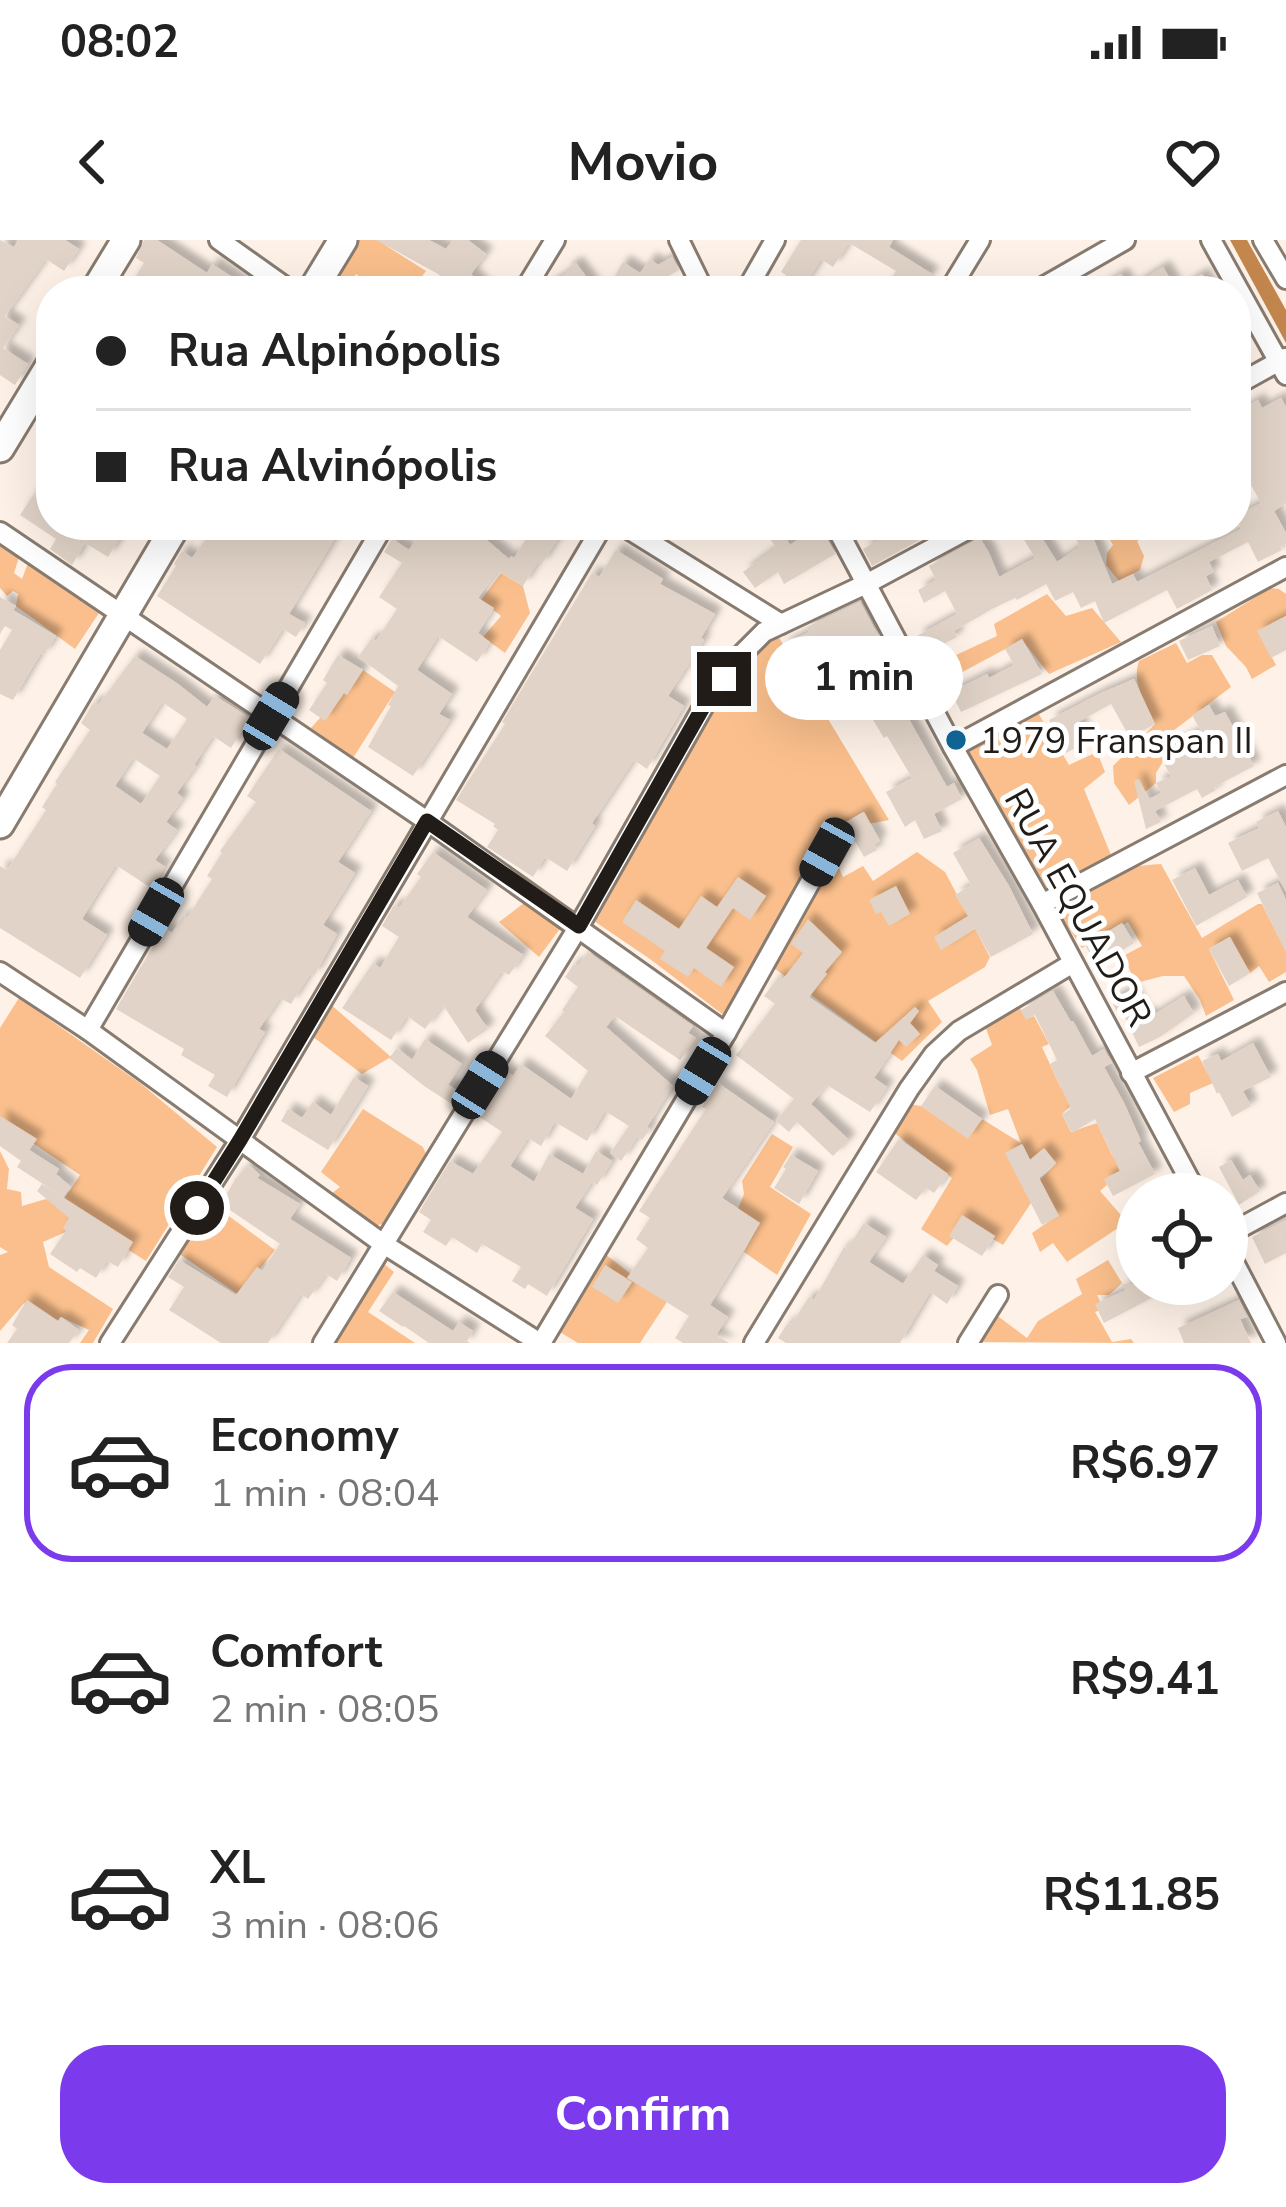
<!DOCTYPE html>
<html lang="en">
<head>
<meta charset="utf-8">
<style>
  body { margin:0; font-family:"Nunito Sans",sans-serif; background:#f2f2f2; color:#222; height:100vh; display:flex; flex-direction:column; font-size:45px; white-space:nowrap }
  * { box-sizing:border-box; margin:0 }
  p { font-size:39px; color:#767676 }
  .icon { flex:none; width:66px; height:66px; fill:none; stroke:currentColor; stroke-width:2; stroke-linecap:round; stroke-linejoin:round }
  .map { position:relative; height:1103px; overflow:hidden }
  .details { display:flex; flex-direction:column; background:#fff; flex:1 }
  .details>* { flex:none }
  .banner { position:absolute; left:36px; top:36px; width:1215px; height:264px; border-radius:48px; box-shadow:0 12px 48px #0002; display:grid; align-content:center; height:264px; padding:0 60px; background:#fff }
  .fabs { position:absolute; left:1116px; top:933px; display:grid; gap:24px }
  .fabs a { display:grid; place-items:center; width:132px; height:132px; border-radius:50%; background:#fff; box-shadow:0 12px 48px #0002; font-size:60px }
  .end { position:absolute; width:54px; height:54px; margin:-27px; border:15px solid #211c17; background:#fff; box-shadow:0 0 0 6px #fff }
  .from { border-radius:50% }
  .bubble { position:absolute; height:84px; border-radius:42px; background:#fff; box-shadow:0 12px 48px #0002; font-size:39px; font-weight:700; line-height:84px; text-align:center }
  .car { position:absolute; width:36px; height:72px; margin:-36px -18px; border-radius:15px; box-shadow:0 0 9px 3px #0007; background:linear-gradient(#222 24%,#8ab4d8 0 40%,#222 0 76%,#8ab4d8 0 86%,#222 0) }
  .banner b { display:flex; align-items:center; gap:42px; height:114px; font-size:45px }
  .banner b+b { border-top:3px solid #e0e0e0 }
  .banner i { width:30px; height:30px; background:#222 }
  ul { padding:21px 0 0; list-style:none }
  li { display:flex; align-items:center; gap:36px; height:198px; margin:0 24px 18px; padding:0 36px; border:6px solid transparent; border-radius:48px }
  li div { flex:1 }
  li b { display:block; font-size:45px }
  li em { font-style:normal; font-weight:700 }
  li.on { border-color:#7c3aed }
  li>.icon { width:108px; height:108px; stroke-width:1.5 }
  .primary-button { display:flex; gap:24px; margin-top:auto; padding:24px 60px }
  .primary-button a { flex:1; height:138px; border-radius:48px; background:#7c3aed; color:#fff; font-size:48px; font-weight:700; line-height:138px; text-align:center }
  .status { display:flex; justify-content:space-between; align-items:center; height:84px; padding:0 60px; background:#fff; direction:ltr }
  .status svg { height:33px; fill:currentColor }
  header { display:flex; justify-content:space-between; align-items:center; height:156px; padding:0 60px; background:#fff; font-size:54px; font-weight:700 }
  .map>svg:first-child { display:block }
</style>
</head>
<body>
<div class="status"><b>08:02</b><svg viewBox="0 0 49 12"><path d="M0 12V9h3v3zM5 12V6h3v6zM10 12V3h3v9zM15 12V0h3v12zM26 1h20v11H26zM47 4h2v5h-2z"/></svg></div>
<header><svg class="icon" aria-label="back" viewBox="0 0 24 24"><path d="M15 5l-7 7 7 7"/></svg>Movio<svg class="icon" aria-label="heart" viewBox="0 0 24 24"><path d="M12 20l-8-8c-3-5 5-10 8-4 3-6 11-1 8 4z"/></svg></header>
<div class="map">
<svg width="1286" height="1103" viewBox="0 0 1286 1103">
  <defs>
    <filter id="shadow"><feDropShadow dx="7" dy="-7" stdDeviation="3" flood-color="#0004"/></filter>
  </defs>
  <rect width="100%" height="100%" fill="#fef2e8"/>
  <g fill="#fabf8c">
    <path d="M359,0h28l-2,5 41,26 -15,20h-17l-14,-11 -5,8 -19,-14 -7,17h-8l-9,-8z"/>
    <path d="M1115,285h26l14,7 -18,9 7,15 -4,14 -21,11 -13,-16 1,-12 6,-8 -7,-11z"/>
    <path d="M0,305l20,9 -6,19 8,6 6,-16 71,50 -24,36 -59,-43 2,-12 -5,-3 -6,5 -7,-8z"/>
    <path d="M501,333l22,13 7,27 -25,40 -22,-16 18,-21 -20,-16z"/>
    <path d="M1270,348l9,1 7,5v22l-28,15 18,34 -24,14 -6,-12 -20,-21 -10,-24z"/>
    <path d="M1047,354l19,22 26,-8 29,34 -72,32 -27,-34 -69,37 -10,-16 54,-25 -3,-12z"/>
    <path d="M778,396l111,184 -21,4 -5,-12 -36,21 -101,184 -76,-58 -56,-38 98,-175 54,-85z"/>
    <path d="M1176,403l11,20 15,-8h10l19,32 -62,47 5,10 -18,29v10l-27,22 -15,-22 -1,-17 42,-42c-9,-19 -24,-42 -16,-63z"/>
    <path d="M363,430l32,22 -42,66 -42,-30z"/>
    <path d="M1037,471l32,54 28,-13 8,20 -21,17 27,66 -64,33 -84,-143z"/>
    <path d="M917,612l28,20 45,85 -5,10 -57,34 14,21 -40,39 -131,-95 63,-109 9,20 20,-11 10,15z"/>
    <path d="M1161,624l41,74 56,-34h4l16,32 8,-4v40l-17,10 -10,-16 -9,7 -21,-36 -20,12 25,51 -28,16 -6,-16 -16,-24h-21l-27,7 -13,-27 19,-10 -14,-24 -46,26 -22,-32c25,-33 60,-51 101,-52z"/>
    <path d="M524,663l38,23 -23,31 -40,-35z"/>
    <path d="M19,758l121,85 77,64 -71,114 -60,-38 -43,19 6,25 64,42 -20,34h-13l9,-13 -28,-13 -17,26 1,-23 -21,-17 -24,28v-76l8,-3 -8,-5v-96l9,18 -2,20 14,3 1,14 24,-7 14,6 20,-30 -80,-54v-93z"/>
    <path d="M329,763l62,54 -29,17 -54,-41z"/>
    <path d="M1017,763l9,16 8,-3 15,28 -7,3 19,41 16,12 -15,14 9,18 26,-9 15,32 13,13 -20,11 2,6 -7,6 27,31 -60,40 -14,-19 -13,9 -8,-19 26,-18 -18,-35 16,-17 -12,-14 -14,11 -7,-15 8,58 -28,42 -37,-22 -19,23 -26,-17 31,-51 -60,-47 17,-27 12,2 47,32 14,-19 39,24 -13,-34 -18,6 -13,-45 -7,-11 22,-14 -8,-22z"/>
    <path d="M1198,815l15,28 -23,10v11l-16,8 -21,-34z"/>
    <path d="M363,869l60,38 3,7 -41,69 -13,4 -45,-30 13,-10 -19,-15z"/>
    <path d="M772,894l21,13 -23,40 41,27 -34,61 -33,-23 15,-28 -21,-15 6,-15 -2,-13z"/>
    <path d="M207,960l68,50 -36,45 -64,-44z"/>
    <path d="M605,1014l62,48 -27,41h-62l-20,-12z"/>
    <path d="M378,1019l16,13 -26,40 47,31h-86z"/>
    <path d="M1108,1020l14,23 -13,12h-12l7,14 -9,3 17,30 19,-3 3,4 -156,-1 17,-28 32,24 11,-17 44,-27 -6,-15z"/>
  </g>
  <path fill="#c3864d" d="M1230,0h17l39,70v33z"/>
  <g fill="#e1d3c7" fill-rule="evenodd" filter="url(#shadow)">
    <path d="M0,0l14,7 4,-7h47l14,9 -15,22 -18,-12 -41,57 14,9 -16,23 25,16 -13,21 -15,-10z"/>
    <path d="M144,0h13l50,33 5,-9 42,27h-127l17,-28 -8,-5z"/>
    <path d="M376,0h53l17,9 7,-9h15l18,14 -15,20 17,17h-32l-18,-17z"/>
    <path d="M801,0h92l-4,7 43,27 -13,17h-35l12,-20 -47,-28 -16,24 -12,-8 -20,32h-12l-9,-6 6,-10 -5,-3z"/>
    <path d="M672,17l7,13 -25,14 14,7h-32l-10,-7 -5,7h-15l17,-29 17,11 10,-14 8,6z"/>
    <path d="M576,23l21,28h-57l27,-18 -2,-3z"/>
    <path d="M1163,27l14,23 25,-16 10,17h-118l27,-17 9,14z"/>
    <path d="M1281,158l5,9v96l-12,8 12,22v11l-6,3 2,3 -24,12 -10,-20 -39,20 5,10 -8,4 6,14 -35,19 -10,-19 -63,33 -9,-22 -14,7 -8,-16 -18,9 -9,-17 -29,16 -2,-2 -23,11 -38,22 3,6 -31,16 -9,-17 40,-22 -12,-23 -21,12 -6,-13 18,-10 -7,-14 51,-28 9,15 10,24 36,-19 -12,-20 14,-8 20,32 23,-15 -6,-12 15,-7 23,56 21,-10 4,8 104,-53 -5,-13 25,-13 -25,-45v-45l22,-13 4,8z"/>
    <path d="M34,254l17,11v20h77l-20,32 -23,-14 -13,22 -22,-16 6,-10 -36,-24z"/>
    <path d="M216,285h127l-54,89 16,9 -9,14 -13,-8 -23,35 -103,-68 19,-30 -2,-2 8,-13 10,7z"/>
    <path d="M425,285h44l40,34 2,-3 3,2 21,-33h32l-26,40 -3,-3 -15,24 -25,-15 -20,27 16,10 -16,25 12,9 -13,20 -39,-26 -21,34 35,24 -13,20 11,6 -37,56 -45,-29 23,-41 -3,-1 10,-19 -40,-29 14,-19 4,3 21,-32 -18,-12 23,-34 -18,-11 8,-13 17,11z"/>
    <path d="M761,285h16l13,20 30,-19 15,28 -51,30 -6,-12 -23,16 -12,-16 33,-24z"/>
    <path d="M905,285h16l6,11 -55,30 -9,-17z"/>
    <path d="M616,310l47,29 -3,5 55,30 -14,24 3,2 -36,56 16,10 -37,63 -13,-9 -42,63 3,3 -28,45 -22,-14 -12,20 -46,-30 11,-17 -5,-4 2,-2 -39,-24 49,-76 -3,-2 90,-149 7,4z"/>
    <path d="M0,357l16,9 -3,4 43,26 -12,19 -3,-2 -28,47 -13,-6v-44l12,-20 -7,-4 -5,8z"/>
    <path d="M860,362l19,35 -9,5 41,81 36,64 7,-4 8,16 -28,15 8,17 -18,8 -9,-19 -10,7 -19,-35 26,-14 -25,-42 -3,2 -14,-23 -4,2 -9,-17 19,-9 -13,-23 -5,3 -10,-20 -27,15 13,24 -21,11 -30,-55 26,-14 -2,-5z"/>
    <path d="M1286,376v34l-15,8 -14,-27z"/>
    <path d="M1212,386l8,20 -32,14 -9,-19z"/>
    <path d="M1022,399l20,35 -81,38 -10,-20 36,-18 2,4 25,-13 -9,-16z"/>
    <path d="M338,415l25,15 -16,25 -3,-2 -19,28 -16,-11 18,-27 -4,-3z"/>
    <path d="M135,416l43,28 29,23 8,-11 35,22 -19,30 -18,-12 -19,29 2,1 -19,27 6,5 -17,24 11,8 -22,30 10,7 -14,21 -35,-23 -15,23 -19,31 25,16 -27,43 -80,-50v-62l7,4 39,-60 -4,-3 15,-23 -2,-2 35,-52 -9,-7 13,-21 4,3zM161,464h4l22,15 -20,30 -25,-16zM133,518l27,18 -19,28 -26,-18z"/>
    <path d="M1134,439l21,45 -25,14 -19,-34 -33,18 11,19 -23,12 -17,-33 52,-27z"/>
    <path d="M1209,465l6,11 10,-4 29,54 -40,21 2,3 -14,8 -5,-9 -42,22 6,11 -15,7 -12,-48 5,-2 10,20 12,-6 -5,-10 15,-7 -7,-12 16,-10 -6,-10 26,-14 -8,-15z"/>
    <path d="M279,509l92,62 -33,51 17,11 -32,52 14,9 -23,42 -4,-2 -19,30 -11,-6 -21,31 6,3 -38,65 -19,-11 7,-11 -34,-20 3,-6 -68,-40 48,-81 8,5 11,-17 4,2 25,-39 -5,-3 15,-23 -2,-2 36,-49 -9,-6z"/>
    <path d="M1278,571l8,16v65l-18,-34 -26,13 -14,-28 31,-15 -3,-6z"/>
    <path d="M864,572l16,29 -6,4 3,5 -13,7 -9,-16 -15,8 -13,-16z"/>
    <path d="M979,598l30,48 24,48 -42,23 -16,-28 -34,21 -7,-13 34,-21 -13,-21 16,-10 -18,-32z"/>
    <path d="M433,612l54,38 -20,27 56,38 -14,20 -7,-4 -27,39 13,19 -20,14 -25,-38 -18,24 -18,-13 -16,24 -49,-32 31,-45 7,5 19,-31 -17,-11 12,-21 5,3 22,-31 -4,-3z"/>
    <path d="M1195,628l14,27 29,-15 9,17 -51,29 -24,-46z"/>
    <path d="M738,637l28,19 -16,24 -17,-12 -27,40 28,19 -13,20 -27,-19 -6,9 -28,-18 5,-8 -43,-29 14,-22 43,29 22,-33 16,11z"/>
    <path d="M1278,643l8,17v53l-29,-60z"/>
    <path d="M896,646l14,28 -21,12 -8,-14 -5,2 -7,-14z"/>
    <path d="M808,679l34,33 -17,20 2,2 -18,23 66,46 40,-36 4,4 -9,12 10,11 -14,13 -7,-7 -25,38 13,9 -17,25 -43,-27 -16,19 38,36 -16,16 -36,-34 -8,10 -13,-11 18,-22 -58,-44 39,-51 -11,-8 15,-20 4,3 20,-26 -12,-9z"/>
    <path d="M1122,683l12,20 -37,22 -12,-20z"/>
    <path d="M1230,697l20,36 -21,13 -20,-37z"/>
    <path d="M588,712l105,74 -5,7 8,5 -16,22 -65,-44 -9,11 67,59 -26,41 3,2 -8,11 -4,-4 -17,25 -11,-8 19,-27 -24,-15 -18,30 -32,-19 -14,24 -13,-8 -18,28 24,16 15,-28 34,20 13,-23 16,10 -15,24 -5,-3 -17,26 18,11 -46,77 -19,-12 -3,5 -13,-8 9,-14 -39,-23 -5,9 -25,-16 -6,9 -23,-14 8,-12 -12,-8 31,-51 23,13 29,-42 -24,-16 28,-45 7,5 8,-12 50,35 17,-28 -43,-35 19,-24 -2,-2 16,-23 -13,-10 9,-13 4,2z"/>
    <path d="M1131,750l13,25 4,-2 2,4 34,-21 10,17 -34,24 -21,10 -17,-36 -4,3 -7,-14z"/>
    <path d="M1053,751l18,31 2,-1 19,35 12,-7 8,14 -8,4 20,36 17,38 -3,1 17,32 -42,22 -9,-17 16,-8 -25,-52 -23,14 -10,-19 9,-5 -21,-45 7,-4 -22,-45 -9,5 -5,-10z"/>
    <path d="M425,799l37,25 -14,21 12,7 -8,12 -28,-18 -35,-28 8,-10 15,12z"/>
    <path d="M1253,803l18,34 -28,14 8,15 -19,11 -13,-25 -2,2 -15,-33 16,-7 3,7z"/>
    <path d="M354,837l14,9 -40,64 -47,-29 7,-12 14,9 11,-16 18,13z"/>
    <path d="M718,843l56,39 -52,76 38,25 -50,82 18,12 -12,18 13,8h-46l-8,-5 14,-22 -62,-38 21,-30 -12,-9 14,-21 -11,-7 67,-102 -4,-2z"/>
    <path d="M935,846l47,33 -14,20 -47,-33z"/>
    <path d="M0,876l37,23 -8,11 30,19 -3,5 15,13 -8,10 -46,-30 4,-6 -21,-15z"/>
    <path d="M899,899l49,35 -14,19 -8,-5 -10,12 -40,-28z"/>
    <path d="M1022,904l8,16 14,-12 12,15 -17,15 20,38 -17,9 -37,-72z"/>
    <path d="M791,915l27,16 -19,33 -25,-16 12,-19 -3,-2z"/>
    <path d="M1231,920l12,20 7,-5 10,16 -21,14 -20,-38z"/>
    <path d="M249,925l11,10 -3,3 43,26 -10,15 61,39 -14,23 -11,-7 -18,25 -7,-5 -33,49h-47l-52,-33 15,-23 -16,-10 11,-17 57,35 21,-28 5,4 18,-27 -59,-40 15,-26z"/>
    <path d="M42,944l91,58 -15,25 -11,-6 -11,17 -16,-10 -3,4 -27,-18 16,-23 -3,-3 6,-10 -32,-27z"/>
    <path d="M962,975l33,21 -13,20 -33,-20z"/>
    <path d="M1286,980v33l-21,11 -13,-27z"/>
    <path d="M864,983l22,14 -17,25 34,22 20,-29 15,10 -4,6 24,15 -11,18 -17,-12 -30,51h-114l-8,-5 10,-15 3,2 18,-28 5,3 30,-53 3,2z"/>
    <path d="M605,1025l27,17 -14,21 -26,-16z"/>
    <path d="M1122,1044h56l-74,39 -9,-19 31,-14z"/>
    <path d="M393,1052l60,39 6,-9 14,9 -6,10 3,2h-41l-25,-17 -1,1 -24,-16z"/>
    <path d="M27,1060l31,21 3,-4 18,13 -10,13h-62l10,-14 -5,-4z"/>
    <path d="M1239,1060l8,17 -7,2 11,24h-67l-6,-15z"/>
  </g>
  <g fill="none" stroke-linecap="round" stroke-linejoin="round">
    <defs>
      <g id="street">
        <path d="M219,0l72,51"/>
        <path d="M679,0l25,51"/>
        <path d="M1211,0l75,135"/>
        <path d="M1263,0l23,39"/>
        <path d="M524,51l31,-51"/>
        <path d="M746,51l29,-51"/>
        <path d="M949,51l31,-51"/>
        <path d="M1036,51l89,-51"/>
        <path d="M1236,145l49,-27"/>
        <path d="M622,285l159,99"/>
        <path d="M835,285l118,222 89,157 155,290"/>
        <path d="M0,292l427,289 299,212"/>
        <path d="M953,507l333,-180"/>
        <path d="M1042,664l244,-129"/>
        <path d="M0,732l88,58 294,213 158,100"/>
        <path d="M88,790l296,-505"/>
        <path d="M1131,833l155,-81"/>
        <path d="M1227,995l59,-32"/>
        <path d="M1227,1009l49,94"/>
        <path d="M110,1103l130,-203 363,-615"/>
        <path d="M323,1103l256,-417 127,-224 35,-47 23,-23 104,-49 108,-58"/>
        <path d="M541,1103l185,-310 101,-181"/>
        <path d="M754,1103l155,-254 25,-35 25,-23 114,-68"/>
        <path d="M968,1103l30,-48"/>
      </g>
      <g id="secondary">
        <path d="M95,51l31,-51"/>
        <path d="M312,51l31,-51"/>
        <path d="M0,208l51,-84"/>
        <path d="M0,584l176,-299"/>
      </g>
    </defs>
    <use href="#street" stroke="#887b70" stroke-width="24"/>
    <use href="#secondary" stroke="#887b70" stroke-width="33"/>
    <use href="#street" stroke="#fff" stroke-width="18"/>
    <use href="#secondary" stroke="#fff" stroke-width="27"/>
  </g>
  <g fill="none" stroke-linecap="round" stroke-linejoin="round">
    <path stroke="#211c17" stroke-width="15" d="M197,968l43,-68 187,-319 152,105 127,-224 18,-23"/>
  </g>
  <circle fill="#116596" stroke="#fff" stroke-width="4.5" cx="956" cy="500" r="12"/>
  <g text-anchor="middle" stroke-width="10" stroke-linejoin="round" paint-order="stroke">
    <g font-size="36" fill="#211c17" stroke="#fff" text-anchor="start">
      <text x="980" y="513">1979 Franspan II</text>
    </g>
    <g font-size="36" fill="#211c17" stroke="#fff">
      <text transform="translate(1079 667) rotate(61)" y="13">RUA EQUADOR</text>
    </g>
  </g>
</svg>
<div class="fabs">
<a><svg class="icon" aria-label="locate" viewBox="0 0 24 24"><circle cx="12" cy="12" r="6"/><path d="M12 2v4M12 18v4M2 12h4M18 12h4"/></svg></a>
</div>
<i class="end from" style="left:197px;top:968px"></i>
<i class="end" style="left:724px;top:439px"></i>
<div class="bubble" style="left:765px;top:396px;width:198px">1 min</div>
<i class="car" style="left:271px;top:476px;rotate:31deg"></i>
<i class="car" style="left:827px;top:612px;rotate:209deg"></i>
<i class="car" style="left:156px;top:672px;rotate:210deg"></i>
<i class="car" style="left:703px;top:831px;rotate:211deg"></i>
<i class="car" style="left:480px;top:845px;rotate:32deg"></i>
<div class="banner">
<b><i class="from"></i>Rua Alpinópolis</b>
<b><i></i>Rua Alvinópolis</b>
</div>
</div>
<section class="details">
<ul>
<li class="on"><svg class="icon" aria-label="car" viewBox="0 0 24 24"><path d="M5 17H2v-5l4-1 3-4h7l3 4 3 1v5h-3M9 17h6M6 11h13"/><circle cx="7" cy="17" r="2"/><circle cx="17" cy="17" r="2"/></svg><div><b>Economy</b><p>1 min · 08:04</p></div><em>R$6.97</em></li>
<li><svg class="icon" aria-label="car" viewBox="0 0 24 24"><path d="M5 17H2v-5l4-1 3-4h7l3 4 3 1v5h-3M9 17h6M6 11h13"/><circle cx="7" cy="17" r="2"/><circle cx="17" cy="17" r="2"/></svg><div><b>Comfort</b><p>2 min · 08:05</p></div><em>R$9.41</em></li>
<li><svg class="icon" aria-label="car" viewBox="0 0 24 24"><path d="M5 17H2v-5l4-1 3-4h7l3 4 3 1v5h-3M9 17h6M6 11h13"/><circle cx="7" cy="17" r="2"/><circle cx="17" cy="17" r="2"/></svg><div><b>XL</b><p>3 min · 08:06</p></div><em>R$11.85</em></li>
</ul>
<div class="primary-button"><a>Confirm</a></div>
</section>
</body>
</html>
